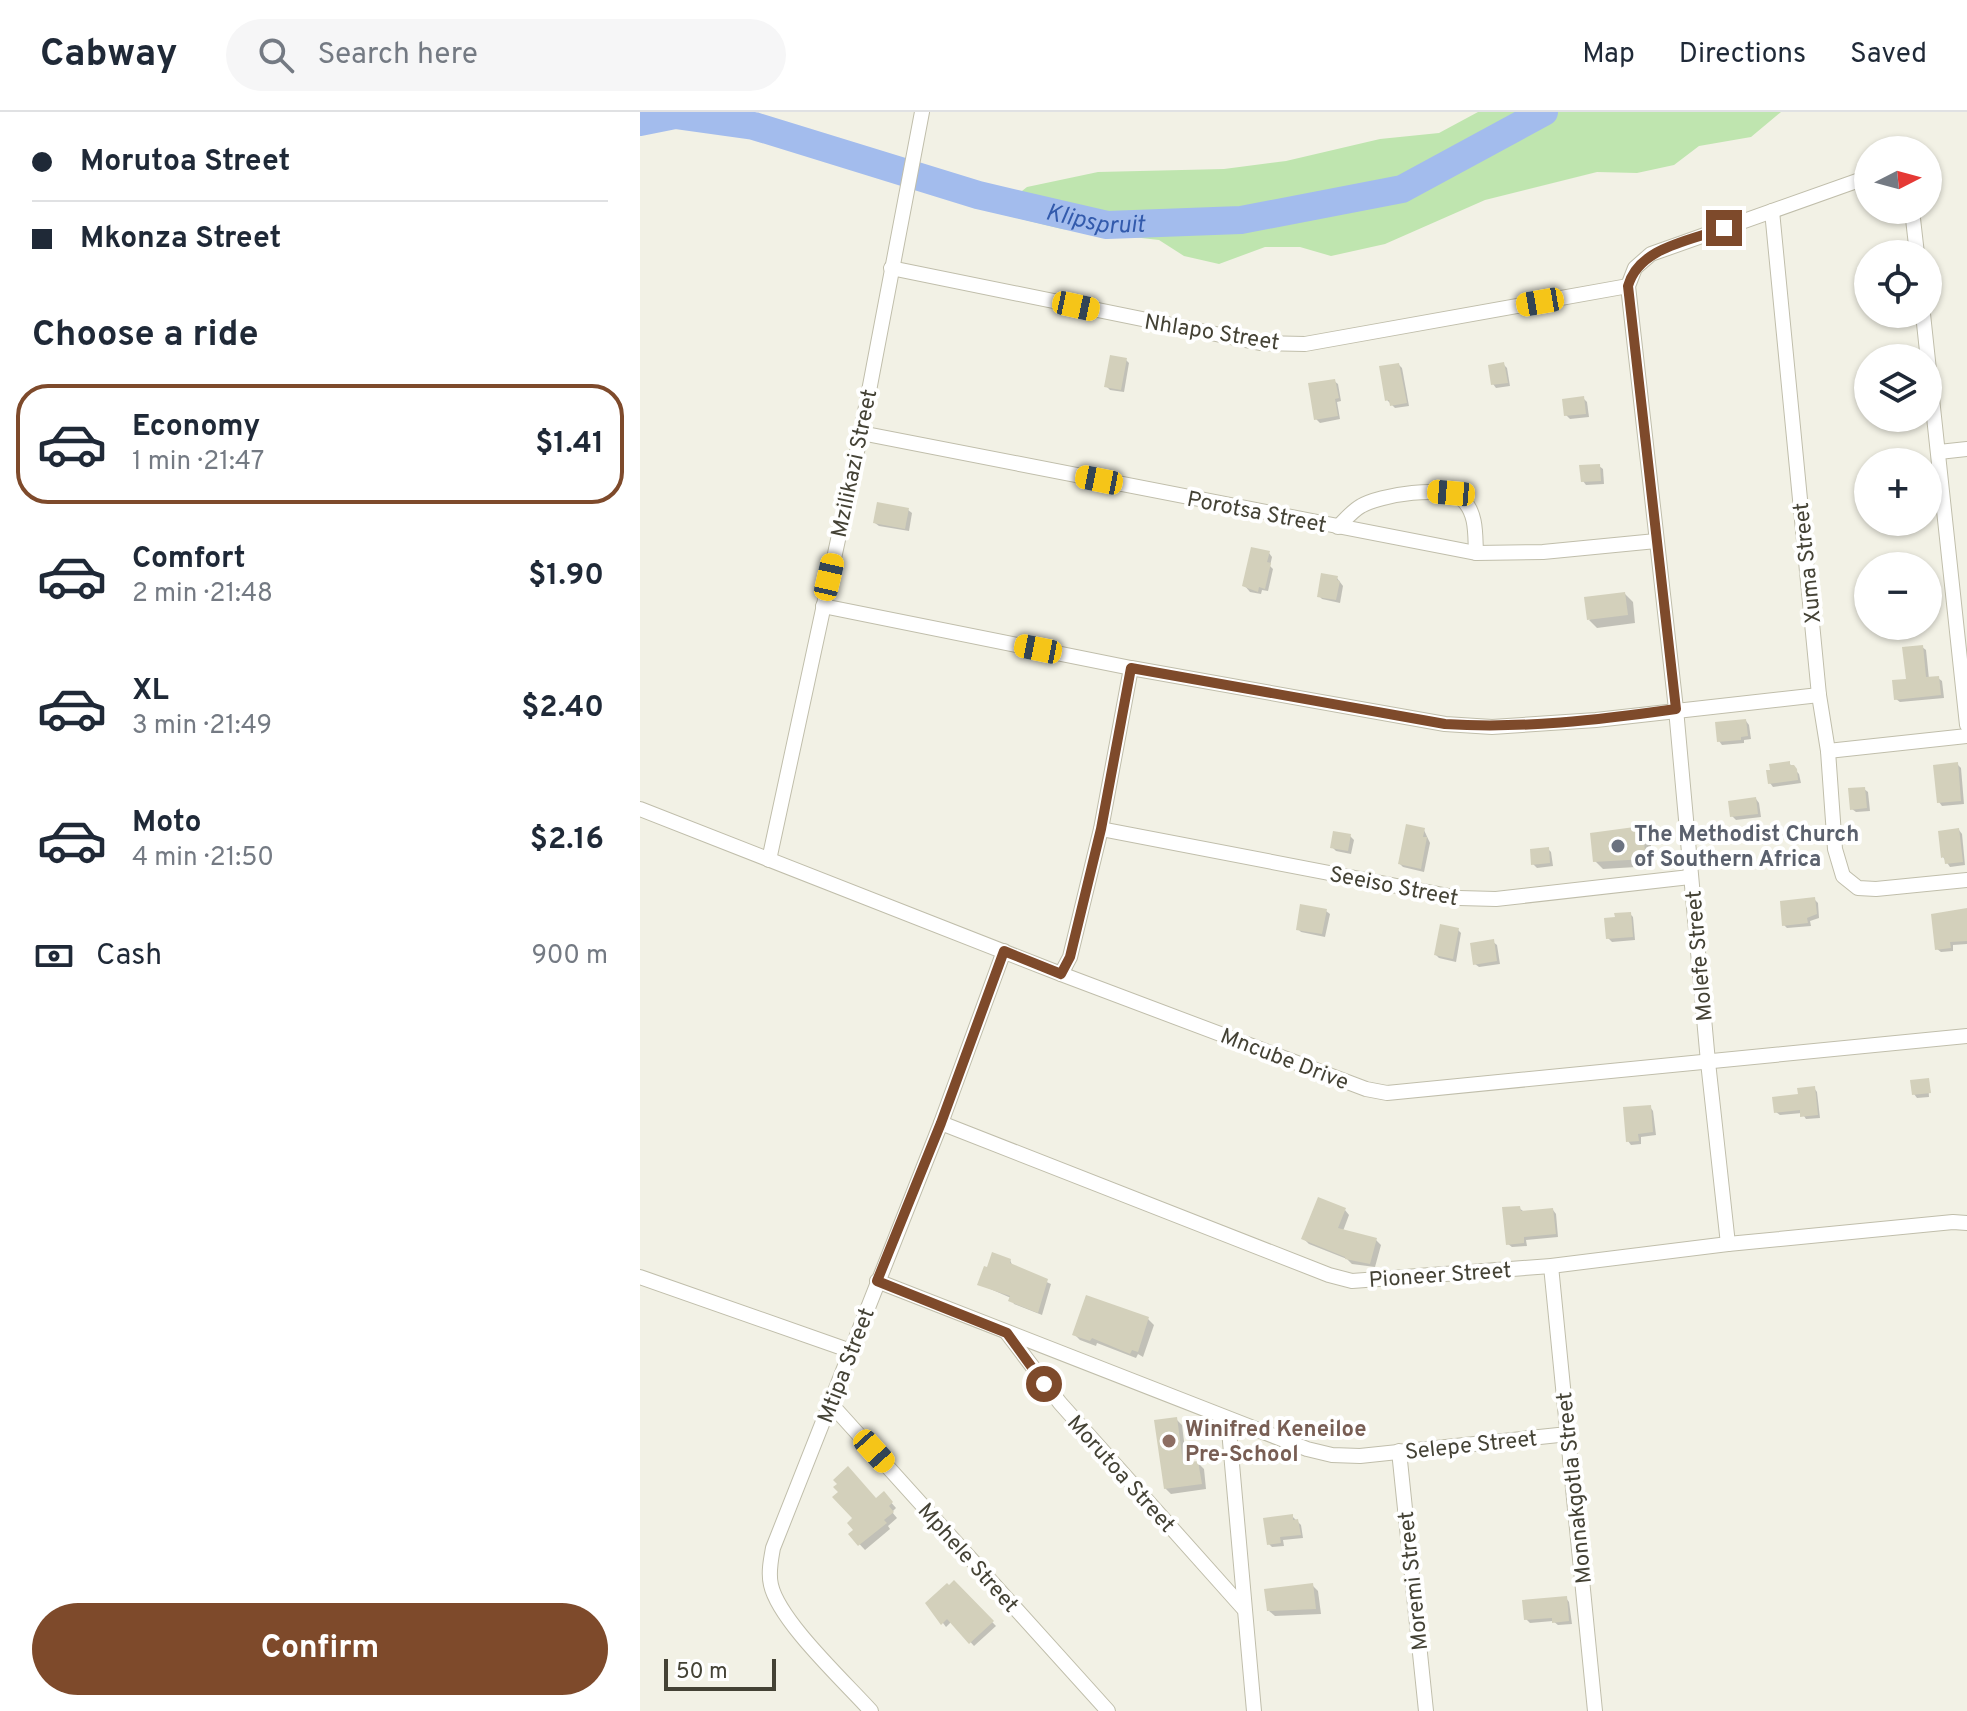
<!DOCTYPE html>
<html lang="en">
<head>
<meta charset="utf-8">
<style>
  body { margin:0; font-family:Overpass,sans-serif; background:#f6f6f7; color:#1f2937; height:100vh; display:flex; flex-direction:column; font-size:30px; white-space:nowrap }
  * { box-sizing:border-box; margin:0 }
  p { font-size:26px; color:#747a83 }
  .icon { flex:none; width:44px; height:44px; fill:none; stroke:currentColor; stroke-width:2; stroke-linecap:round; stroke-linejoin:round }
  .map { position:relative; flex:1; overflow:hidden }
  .panel { display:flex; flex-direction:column; background:#fff; width:640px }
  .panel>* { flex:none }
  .guide { display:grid; align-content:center; height:176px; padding:0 32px; background:#fff }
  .needle { width:52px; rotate:84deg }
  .controls { position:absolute; left:1214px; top:24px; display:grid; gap:16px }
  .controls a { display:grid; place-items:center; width:88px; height:88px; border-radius:50%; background:#fff; box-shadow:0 2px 6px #0004; font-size:40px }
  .scale { position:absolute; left:24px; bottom:20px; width:112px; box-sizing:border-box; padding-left:8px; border:4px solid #444235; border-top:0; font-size:22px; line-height:28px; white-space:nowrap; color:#444235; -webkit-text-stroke:6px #fff; paint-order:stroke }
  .end { position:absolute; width:36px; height:36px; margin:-18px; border:10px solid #7e4a2b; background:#fff; box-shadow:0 0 0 4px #fff }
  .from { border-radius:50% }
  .car { position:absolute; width:24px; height:48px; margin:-24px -12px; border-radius:10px; box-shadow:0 0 6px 2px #0007; background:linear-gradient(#f5c518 24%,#345 0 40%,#f5c518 0 76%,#345 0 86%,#f5c518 0) }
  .guide b { display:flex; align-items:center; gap:28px; height:76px; font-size:30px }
  .guide b+b { border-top:2px solid #e0e1e3 }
  .guide i { width:20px; height:20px; background:#1f2937 }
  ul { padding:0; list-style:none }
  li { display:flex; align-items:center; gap:24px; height:120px; margin:0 16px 12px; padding:0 16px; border:4px solid transparent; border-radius:32px }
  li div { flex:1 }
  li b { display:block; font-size:30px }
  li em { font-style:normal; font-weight:700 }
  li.active { border-color:#7e4a2b }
  li>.icon { width:72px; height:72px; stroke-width:1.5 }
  h2 { padding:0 32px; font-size:36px; line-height:96px }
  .pay { display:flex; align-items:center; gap:20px; height:88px; padding:0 32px; font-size:30px }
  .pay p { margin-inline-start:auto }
  .cta { display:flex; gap:16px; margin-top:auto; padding:16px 32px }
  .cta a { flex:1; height:92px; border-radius:48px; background:#7e4a2b; color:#fff; font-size:32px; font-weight:700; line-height:92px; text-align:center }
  header { display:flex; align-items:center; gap:48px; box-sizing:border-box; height:112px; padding:0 40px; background:#fff; border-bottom:2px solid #e0e1e3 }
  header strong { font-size:38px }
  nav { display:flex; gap:44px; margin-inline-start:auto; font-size:28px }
  .search { width:560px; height:72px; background:#f6f6f7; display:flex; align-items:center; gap:20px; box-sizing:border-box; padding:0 28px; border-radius:44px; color:#747a83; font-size:30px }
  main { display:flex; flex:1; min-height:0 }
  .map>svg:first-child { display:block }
</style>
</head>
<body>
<header>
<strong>Cabway</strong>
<div class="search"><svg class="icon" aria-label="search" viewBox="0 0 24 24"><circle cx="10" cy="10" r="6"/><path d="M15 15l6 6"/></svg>Search here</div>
<nav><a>Map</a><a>Directions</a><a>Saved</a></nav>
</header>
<main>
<section class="panel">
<div class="guide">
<b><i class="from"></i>Morutoa Street</b>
<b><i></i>Mkonza Street</b>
</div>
<h2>Choose a ride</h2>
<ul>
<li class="active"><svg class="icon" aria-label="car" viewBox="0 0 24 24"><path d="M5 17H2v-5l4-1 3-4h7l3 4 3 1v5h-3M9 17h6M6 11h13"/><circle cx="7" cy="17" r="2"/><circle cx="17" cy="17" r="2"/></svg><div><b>Economy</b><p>1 min · 21:47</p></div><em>$1.41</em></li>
<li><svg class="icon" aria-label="car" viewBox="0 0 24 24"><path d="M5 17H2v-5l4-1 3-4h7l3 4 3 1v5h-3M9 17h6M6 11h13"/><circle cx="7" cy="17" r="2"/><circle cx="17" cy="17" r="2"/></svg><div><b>Comfort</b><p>2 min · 21:48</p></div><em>$1.90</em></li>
<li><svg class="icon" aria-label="car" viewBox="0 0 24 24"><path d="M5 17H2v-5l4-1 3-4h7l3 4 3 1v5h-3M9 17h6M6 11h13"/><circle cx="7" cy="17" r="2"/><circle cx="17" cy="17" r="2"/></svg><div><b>XL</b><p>3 min · 21:49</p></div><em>$2.40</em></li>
<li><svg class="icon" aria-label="car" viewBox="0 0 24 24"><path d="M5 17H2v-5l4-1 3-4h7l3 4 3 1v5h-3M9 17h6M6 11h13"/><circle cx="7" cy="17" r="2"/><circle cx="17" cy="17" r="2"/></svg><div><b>Moto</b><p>4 min · 21:50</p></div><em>$2.16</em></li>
</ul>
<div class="pay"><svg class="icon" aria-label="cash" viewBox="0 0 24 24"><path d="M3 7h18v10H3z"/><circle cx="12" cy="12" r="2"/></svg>Cash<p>900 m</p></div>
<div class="cta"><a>Confirm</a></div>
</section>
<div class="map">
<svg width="1327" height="1599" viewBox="0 0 1327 1599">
  <rect width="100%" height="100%" fill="#f2f1e5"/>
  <path fill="#bfe5af" d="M838,0h303l-30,25 -52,9 -25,19 -37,8 -40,-1 -112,28 -100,44 -54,12 -31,-9h-35l-46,17 -35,-8 -25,-16 -97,-11 -74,-18 20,-9 19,-15 71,-15 126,-3 62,-8 94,-22 59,-6z"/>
  <g fill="#0003">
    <path d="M486,248l3,3 -5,29 -14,-2 -4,-4z"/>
    <path d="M863,252l4,4 3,18 -14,2 -3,-4z"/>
    <path d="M759,253l3,3 7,38 -14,2 -8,-8z"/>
    <path d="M694,269l4,3 3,17 -4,1 3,17 -20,4 -4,-4z"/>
    <path d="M943,286l4,4 2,15 -19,2 -4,-4z"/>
    <path d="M959,354l4,3 1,15 -18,1 -3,-4z"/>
    <path d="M268,398l4,3 -3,18 -30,-5 -4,-3z"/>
    <path d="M629,441l3,4 -2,9 3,3 -5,22 -6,-1 -1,4 -11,-2 -6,-7z"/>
    <path d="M697,466l6,8 -3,17 -18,-4 -3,-3z"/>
    <path d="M985,482l8,8 2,21 -38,5 -8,-8z"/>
    <path d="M1282,535l4,3 3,29 9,-1 4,3 2,17 -44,4 -4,-3 12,-18z"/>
    <path d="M1106,609l3,4 2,14 -7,1v3l-22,2 -3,-4z"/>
    <path d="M1149,651l10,11 2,9 -28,4 -3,-4z"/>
    <path d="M1318,653l3,3 3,36 -22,2 -3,-4z"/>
    <path d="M1224,677l4,3 2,19 -14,1 -4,-3z"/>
    <path d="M1116,687l3,4 2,14 -25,3 -4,-4z"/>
    <path d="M1001,716l9,8 3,30 -50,3 -8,-8z"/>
    <path d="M784,718l6,13 -6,29 -21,-5 -3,-3z"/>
    <path d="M1319,718l3,4 3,31 -15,2 -7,-10z"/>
    <path d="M710,724l4,4 -3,14 -15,-3 -4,-4z"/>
    <path d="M908,737l3,3 2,14 -16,2 -4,-4z"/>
    <path d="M1174,787l4,4 1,15 -9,3 1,5 -24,2 -3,-3z"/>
    <path d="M686,799l4,3 -5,23 -24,-5 -3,-3z"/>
    <path d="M1327,799v33l-14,1v6l-12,1 -4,-3z"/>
    <path d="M990,802l3,3 2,23 -23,2 -4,-4z"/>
    <path d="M818,818l3,3 -5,29 -17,-4 -3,-3z"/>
    <path d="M853,830l4,3 3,19 -21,3 -4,-3z"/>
    <path d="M1288,968l1,17 -12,1 -3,-4z"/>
    <path d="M1174,976l3,4 3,26 -14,1 -4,-6 -22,2 -4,-3z"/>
    <path d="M1010,995l3,4 3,24 -15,2v7l-10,1 -3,-4z"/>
    <path d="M879,1096l4,3 30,-1 3,4 2,23 -32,3 1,6 -15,1 -4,-3z"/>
    <path d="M705,1098l4,5 -6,16 33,9 5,5 -6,22 -23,-3 -5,-5 -38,-15 -5,-5z"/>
    <path d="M370,1148l3,7 38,17 -9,31 -28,-11 -3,-6 -32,-14z"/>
    <path d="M508,1207l6,6 -11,32 -5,-3 -2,4 -39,-15 -1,3 -16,-6 -6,-6z"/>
    <path d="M536,1307l6,6 5,40 11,-2 6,6 2,20 -35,5 -6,-6z"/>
    <path d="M248,1387l8,9 -4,4 5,6 -9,8 2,3 -25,21 -14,-15 25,-35z"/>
    <path d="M652,1404l9,9 2,13 -20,2 1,6 -12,1 -3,-3z"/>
    <path d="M314,1471l42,43 -22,20 -22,-25 -6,6 -18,-24z"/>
    <path d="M672,1473l6,6 3,23 -46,2 -6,-5z"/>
    <path d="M926,1486l3,4 3,22 -14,1 -5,-4 -23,2 -4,-4z"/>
  </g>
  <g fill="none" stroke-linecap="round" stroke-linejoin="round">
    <path stroke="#a3bced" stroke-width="5" d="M35,3l1,-3"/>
    <path stroke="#a3bced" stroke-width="28" id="s1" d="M0,10l35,-7 79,11 224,69 129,30 134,-5 161,-31 142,-77"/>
  </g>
  <g fill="#d3d0bb">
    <path d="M470,243l17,3 -6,32 -17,-3z"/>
    <path d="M864,250l4,21 -17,2 -3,-20z"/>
    <path d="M759,251l8,40 -17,3 -1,-6 -4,1 -6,-35z"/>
    <path d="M695,267l4,19 -4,1 3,17 -24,4 -6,-37z"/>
    <path d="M944,284l2,18 -22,2 -2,-17z"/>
    <path d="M960,352l1,17 -20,1 -2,-17z"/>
    <path d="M237,390l32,6 -4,21 -32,-6z"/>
    <path d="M611,435l19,4 -3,11 4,1 -6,26 -6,-2 -1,5 -16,-6z"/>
    <path d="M681,461l17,3 -1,4 3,1 -4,19 -19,-3z"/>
    <path d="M985,480l3,23 -41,5 -3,-23z"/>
    <path d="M1283,533l3,32 13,-1 2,19 -47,5 -2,-20 14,-1 -4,-32z"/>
    <path d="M1106,607l2,17 -7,1v3l-24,2 -2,-20z"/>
    <path d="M1150,649v4h4l3,4 1,11 -30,4 -2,-14h4l-1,-6z"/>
    <path d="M1318,650l3,39 -24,2 -4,-38z"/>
    <path d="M1225,675l2,21 -17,2 -2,-22z"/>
    <path d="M1116,685l2,17 -28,3 -2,-16z"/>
    <path d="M766,712l19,4 -2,9h4l-6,32 -23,-5z"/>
    <path d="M1002,714l4,33 -53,3 -3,-29z"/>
    <path d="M1319,716l4,34 -18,2 -1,-7 -3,1 -3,-27z"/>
    <path d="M693,719l18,3 -3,17 -18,-3z"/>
    <path d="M909,735l1,16 -19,2 -1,-16z"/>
    <path d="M1175,785l2,17 -10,4 1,5 -26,3 -2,-25z"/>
    <path d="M660,792l27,5 -5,25 -26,-4z"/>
    <path d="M1327,796v33l-17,1 1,6 -16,2 -4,-36z"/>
    <path d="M991,800l2,25 -27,2 -2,-21 11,-1 -1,-4z"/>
    <path d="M800,812l19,4 -6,31 -19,-4z"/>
    <path d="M854,827l3,22 -24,4 -3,-22z"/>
    <path d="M1289,966l2,15 -19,2 -2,-15z"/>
    <path d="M1175,974l3,29 -18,2v-7l-26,3 -2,-16 26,-3 -1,-6z"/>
    <path d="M1011,993l2,27 -15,2 1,7 -13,1 -3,-35z"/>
    <path d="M678,1085l28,11 -8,20 39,10 -7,26 -25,-5v-2l-44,-18z"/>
    <path d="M880,1094l1,5 32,-3 3,26 -32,3v6l-18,2 -4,-38z"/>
    <path d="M352,1140l19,7 -1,4 38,16 -10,34 -30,-12 2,-5 -33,-11 7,-19 3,1z"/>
    <path d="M446,1183l63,22 -11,35 -6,-2 -2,4 -38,-16 -2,3 -18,-6z"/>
    <path d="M537,1305l6,46 15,-2 4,23 -38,5 -10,-69z"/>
    <path d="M208,1354l28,32 8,-7 9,11 -4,4 5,6 -10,8 3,3 -29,23 -10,-12 5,-4 -6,-7 5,-5 -20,-21 6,-5 -5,-5 4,-3 -4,-4z"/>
    <path d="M653,1402v6l5,-1 3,16 -21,2 1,6 -14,2 -4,-27z"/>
    <path d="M314,1468l40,41 -25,23 -22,-25 -6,6 -16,-22 22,-20 2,2z"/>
    <path d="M673,1471l3,26 -49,2 -3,-22z"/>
    <path d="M927,1484l2,25 -17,2v-5l-28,2 -2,-20z"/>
  </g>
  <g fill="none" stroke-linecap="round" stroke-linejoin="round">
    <defs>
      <g id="minor">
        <path d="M1272,98l5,44"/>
        <path d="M1132,99l47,484 9,56 7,98 8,27 15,12 18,1 91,-9"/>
        <path d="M251,156l369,75 45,1 323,-58"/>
        <path d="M1283,202l44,411"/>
        <path d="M221,321l615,120 67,-1 113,-11"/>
        <path d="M1299,340l28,-3"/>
        <path d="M698,415c7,-7 14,-16 23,-21 18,-11 85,-22 102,-6 14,14 12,35 13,53"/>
        <path d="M183,494l308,62 314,56 47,3 104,-7 223,-25"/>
        <path d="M1188,639l139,-15"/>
        <path d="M0,697l421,165 305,115 21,4 580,-57"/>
        <path d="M461,717l358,69 37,1 194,-22"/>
        <path d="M129,748l92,-427 61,-321"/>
        <path d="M421,862l9,-17 31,-128 30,-161"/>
        <path d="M301,1011l388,152 23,6 199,-15 177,-22 225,-22 14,1"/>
        <path d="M1088,1132l-20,-182 -32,-353 -48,-423 7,-18 16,-14 217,-77"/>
        <path d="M911,1154l44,445"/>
        <path d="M0,1165l211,74"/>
        <path d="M237,1169l430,168 25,6 28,1 208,-22"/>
        <path d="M367,1221l53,70 183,205"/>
        <path d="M191,1292l277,307"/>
        <path d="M588,1307l26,292"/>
        <path d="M759,1339l27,260"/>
        <path d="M231,1599c-26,-29 -92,-90 -100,-126 -3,-12 0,-26 2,-37l168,-425 63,-172"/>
      </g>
    </defs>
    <use href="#minor" stroke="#c0beab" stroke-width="16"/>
    <use href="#minor" stroke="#fff" stroke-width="14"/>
  </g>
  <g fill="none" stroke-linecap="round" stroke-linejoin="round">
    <path stroke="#7e4a2b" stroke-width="10" d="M404,1272l-37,-51 -130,-52 64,-158 63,-172 57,23 9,-17 31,-128 30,-161 314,56c77,5 154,-4 231,-15l-48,-423c11,-39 62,-45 96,-58"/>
  </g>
  <circle fill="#6b7280" stroke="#fff" stroke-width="3" cx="978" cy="734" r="8"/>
  <circle fill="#8d6e63" stroke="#fff" stroke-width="3" cx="529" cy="1329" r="8"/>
  <g text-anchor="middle" stroke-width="8" stroke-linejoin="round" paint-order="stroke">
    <g font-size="22" fill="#444235" stroke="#fff">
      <text transform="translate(572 219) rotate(9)" y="8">Nhlapo Street</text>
      <text transform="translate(213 351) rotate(-78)" y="8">Mzilikazi Street</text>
      <text transform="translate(617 399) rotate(11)" y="8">Porotsa Street</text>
      <text transform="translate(1166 451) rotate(-96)" y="8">Xuma Street</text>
      <text transform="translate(754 773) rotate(11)" y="8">Seeiso Street</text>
      <text transform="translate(1058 844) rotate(-95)" y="8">Molefe Street</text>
      <text transform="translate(645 946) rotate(21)" y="8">Mncube Drive</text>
      <text transform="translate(800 1162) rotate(-4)" y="8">Pioneer Street</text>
      <text transform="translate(205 1253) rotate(-69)" y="8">Mtipa Street</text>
      <text transform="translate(831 1332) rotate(-6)" y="8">Selepe Street</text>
      <text transform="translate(482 1361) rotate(48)" y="8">Morutoa Street</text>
      <text transform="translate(933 1376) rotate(-96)" y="8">Monnakgotla Street</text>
      <text transform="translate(329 1445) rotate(48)" y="8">Mphele Street</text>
      <text transform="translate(772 1469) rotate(-96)" y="8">Moremi Street</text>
    </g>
    <g font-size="22" font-weight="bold" fill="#5b616d" stroke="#fff" text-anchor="start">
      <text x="994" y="729">The Methodist Church<tspan x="994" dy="25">of Southern Africa</tspan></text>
    </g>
    <g font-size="22" font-weight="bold" fill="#785e54" stroke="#fff" text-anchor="start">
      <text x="545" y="1324">Winifred Keneiloe<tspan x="545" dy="25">Pre-School</tspan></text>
    </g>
    <g font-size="24" font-style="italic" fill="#325aac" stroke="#fff">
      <text dy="8" stroke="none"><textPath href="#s1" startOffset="470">Klipspruit</textPath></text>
    </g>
  </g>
</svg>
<div class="controls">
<a><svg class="needle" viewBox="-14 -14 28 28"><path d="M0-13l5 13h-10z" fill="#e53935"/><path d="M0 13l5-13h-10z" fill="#747a83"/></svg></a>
<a><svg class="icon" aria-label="locate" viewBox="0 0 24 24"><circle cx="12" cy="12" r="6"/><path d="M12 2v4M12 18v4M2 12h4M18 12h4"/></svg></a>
<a><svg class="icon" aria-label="layers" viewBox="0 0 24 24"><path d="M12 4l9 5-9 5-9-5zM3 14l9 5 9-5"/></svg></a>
<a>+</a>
<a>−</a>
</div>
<div class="scale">50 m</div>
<i class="end from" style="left:404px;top:1272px"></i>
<i class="end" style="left:1084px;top:116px"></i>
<i class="car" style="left:900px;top:190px;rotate:260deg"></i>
<i class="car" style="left:436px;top:194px;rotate:102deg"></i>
<i class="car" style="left:459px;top:368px;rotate:281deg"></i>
<i class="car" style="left:811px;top:381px;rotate:275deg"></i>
<i class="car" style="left:189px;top:465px;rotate:13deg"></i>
<i class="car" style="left:398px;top:537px;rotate:281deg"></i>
<i class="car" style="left:234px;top:1339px;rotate:138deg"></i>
</div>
</main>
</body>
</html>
